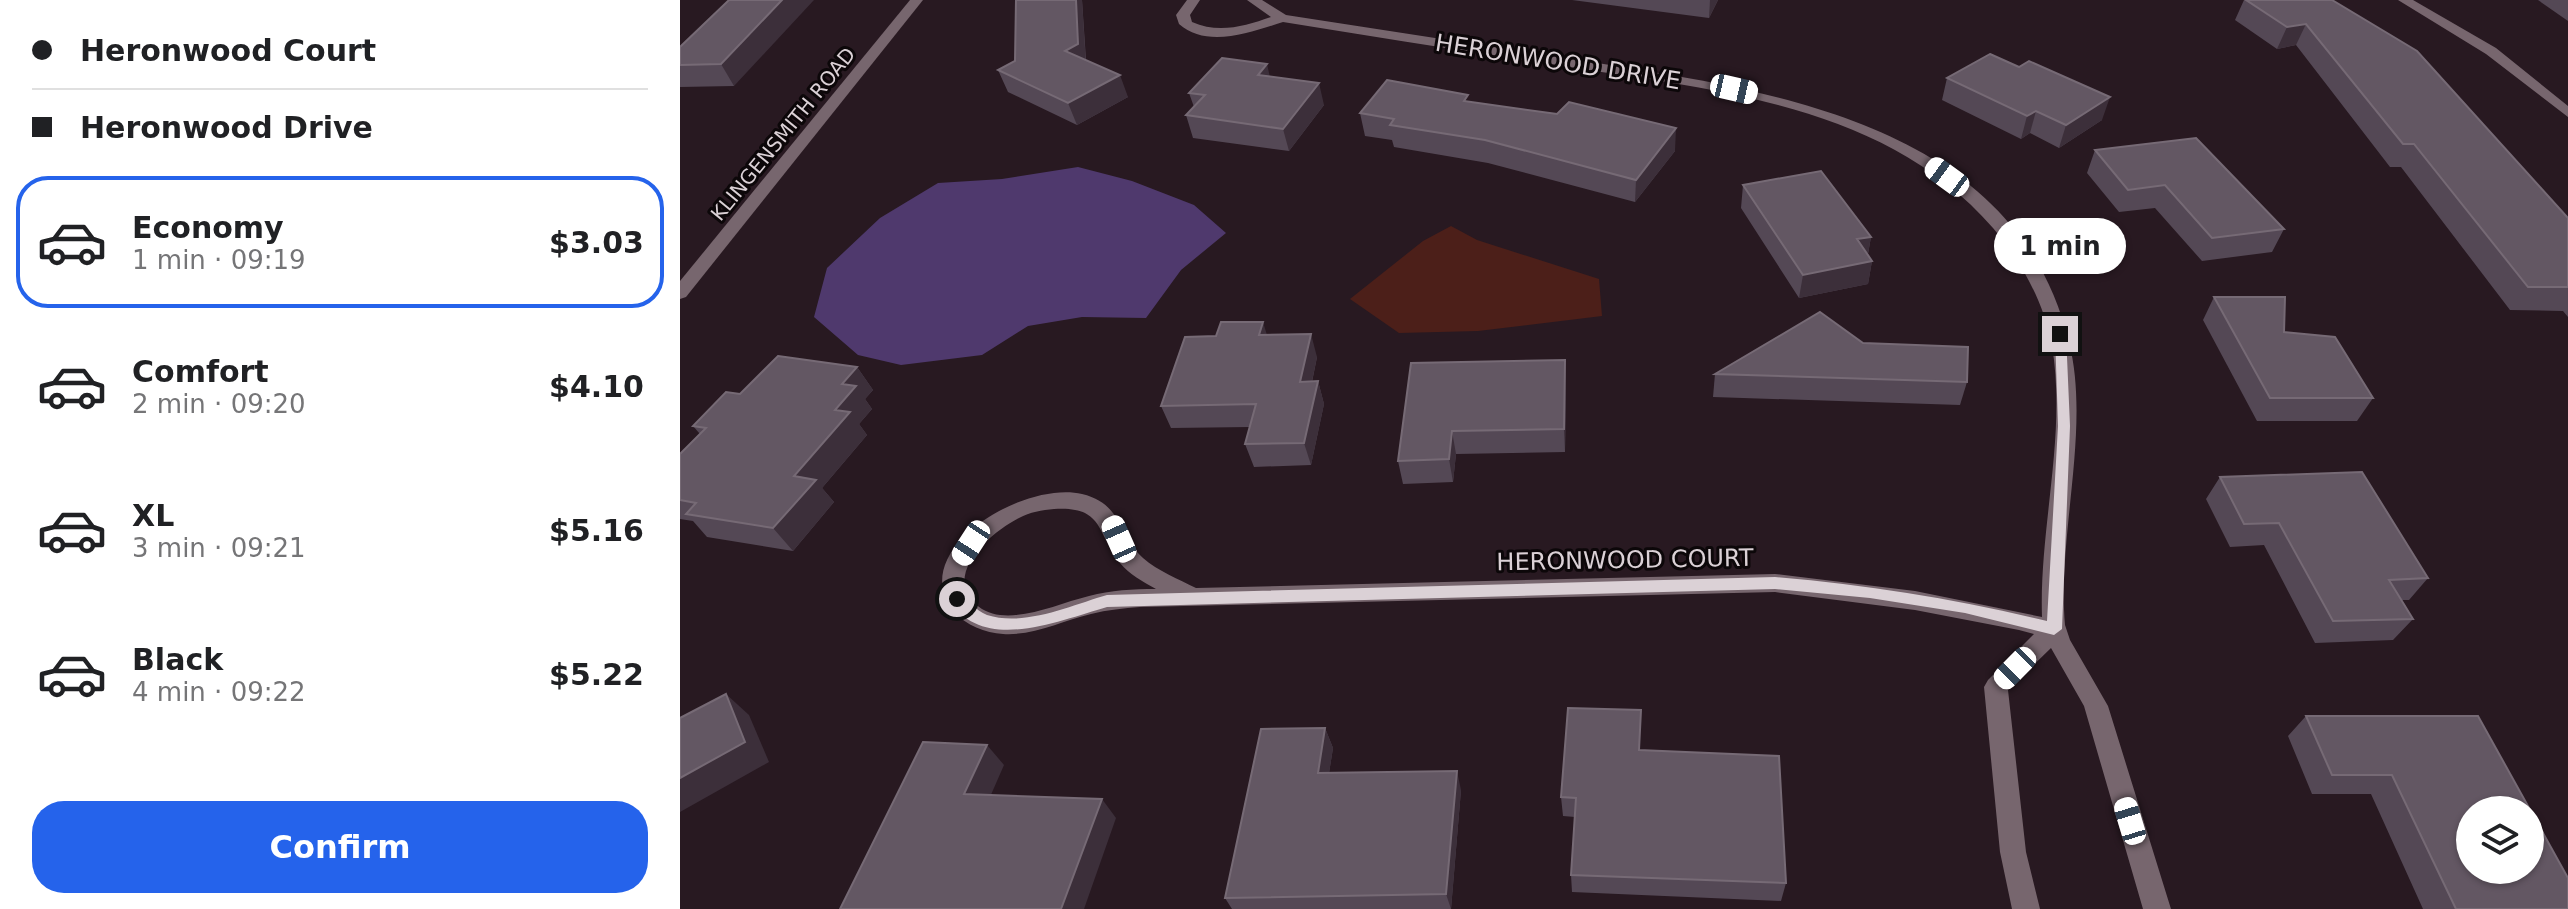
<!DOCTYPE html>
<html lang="en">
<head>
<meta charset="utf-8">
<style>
  body { margin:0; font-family:"DejaVu Sans",sans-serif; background:#f2f2f2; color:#202124; height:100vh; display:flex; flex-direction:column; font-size:30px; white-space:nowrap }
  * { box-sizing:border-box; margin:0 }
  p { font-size:26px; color:#757577 }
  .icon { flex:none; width:44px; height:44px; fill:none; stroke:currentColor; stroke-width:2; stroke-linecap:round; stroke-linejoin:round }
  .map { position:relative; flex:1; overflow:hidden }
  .sheet { display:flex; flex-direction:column; background:#fff; width:680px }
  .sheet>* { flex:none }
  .banner { display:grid; align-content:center; height:176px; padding:0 32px; background:#fff }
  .tools { position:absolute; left:1776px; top:796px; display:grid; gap:16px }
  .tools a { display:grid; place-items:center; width:88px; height:88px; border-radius:50%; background:#fff; box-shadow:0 2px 6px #0004; font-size:40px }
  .end { position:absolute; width:36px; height:36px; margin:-18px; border:10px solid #dbd1d6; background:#111; box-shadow:0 0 0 4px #111 }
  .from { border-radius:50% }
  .bubble { position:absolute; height:56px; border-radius:28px; background:#fff; box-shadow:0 2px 6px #0004; font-size:26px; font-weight:700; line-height:56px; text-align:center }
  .car { position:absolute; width:24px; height:48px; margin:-24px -12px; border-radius:10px; box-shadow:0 0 6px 2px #0007; background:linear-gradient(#fff 24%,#345 0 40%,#fff 0 76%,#345 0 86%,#fff 0) }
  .banner b { display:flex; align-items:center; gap:28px; height:76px; font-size:30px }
  .banner b+b { border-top:2px solid #e0e0e0 }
  .banner i { width:20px; height:20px; background:#202124 }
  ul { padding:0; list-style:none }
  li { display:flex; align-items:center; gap:24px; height:132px; margin:0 16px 12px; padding:0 16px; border:4px solid transparent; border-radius:32px }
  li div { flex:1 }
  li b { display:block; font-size:30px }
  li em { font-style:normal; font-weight:700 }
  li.current { border-color:#2563eb }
  li>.icon { width:72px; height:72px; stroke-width:1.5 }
  .primary-button { display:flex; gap:16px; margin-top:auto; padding:16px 32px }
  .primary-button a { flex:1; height:92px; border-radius:32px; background:#2563eb; color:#fff; font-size:32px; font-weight:700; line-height:92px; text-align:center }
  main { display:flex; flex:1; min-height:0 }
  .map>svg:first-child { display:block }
</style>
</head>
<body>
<main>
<section class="sheet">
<div class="banner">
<b><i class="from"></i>Heronwood Court</b>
<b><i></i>Heronwood Drive</b>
</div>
<ul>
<li class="current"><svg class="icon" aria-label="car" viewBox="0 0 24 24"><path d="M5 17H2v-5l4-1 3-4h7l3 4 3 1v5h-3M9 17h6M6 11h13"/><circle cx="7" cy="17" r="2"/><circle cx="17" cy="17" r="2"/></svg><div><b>Economy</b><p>1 min · 09:19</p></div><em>$3.03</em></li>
<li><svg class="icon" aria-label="car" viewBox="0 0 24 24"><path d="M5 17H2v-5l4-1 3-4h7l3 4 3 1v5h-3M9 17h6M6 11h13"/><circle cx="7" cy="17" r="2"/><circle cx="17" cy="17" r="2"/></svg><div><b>Comfort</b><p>2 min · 09:20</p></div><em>$4.10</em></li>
<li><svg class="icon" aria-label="car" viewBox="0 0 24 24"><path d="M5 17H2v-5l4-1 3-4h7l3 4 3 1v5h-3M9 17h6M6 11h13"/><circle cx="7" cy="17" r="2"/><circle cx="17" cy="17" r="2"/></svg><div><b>XL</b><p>3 min · 09:21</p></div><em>$5.16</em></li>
<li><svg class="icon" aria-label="car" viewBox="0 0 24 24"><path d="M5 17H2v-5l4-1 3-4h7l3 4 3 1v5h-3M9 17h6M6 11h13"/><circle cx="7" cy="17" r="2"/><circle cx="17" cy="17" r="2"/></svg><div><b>Black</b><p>4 min · 09:22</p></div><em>$5.22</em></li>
</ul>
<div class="primary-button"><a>Confirm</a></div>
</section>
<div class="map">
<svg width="1888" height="909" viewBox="0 0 1888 909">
  <rect width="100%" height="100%" fill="#281921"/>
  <path fill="#4c1f19" d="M771,226l26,14 122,39 3,37 -124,15 -79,2 -49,-34 73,-58z"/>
  <path fill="#4f396d" d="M398,167l54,14 62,24 32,28 -45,37 -35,48 -64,-1 -54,9 -46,29 -81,10 -43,-10 -44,-38 13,-49 53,-50 58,-35 64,-4z"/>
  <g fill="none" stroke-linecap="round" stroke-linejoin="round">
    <g fill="#77666e" fill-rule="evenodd">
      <path d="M230,0h13l-237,297 -6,2v-18z"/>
      <path d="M507,0h13l-10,15 2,7c27,12 53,4 79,-5l-24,-17h15l24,15c97,15 195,30 292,45 188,30 437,60 491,282 22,87 -12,193 -4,283l5,15 38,66 63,203h-28l-59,-203 -33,-58 -43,42 18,162 14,57h-28l-12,-57 -16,-165 4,-7 46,-46 -15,-4 -104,-20 -140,-18 -635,15c-16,1 -33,3 -49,7 -29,7 -58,22 -88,20 -18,-1 -37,-9 -49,-22 -50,-62 71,-132 128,-118 41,10 35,40 61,64 15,13 35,21 53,30l579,-14 140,17 127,26c-3,-90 25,-182 10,-271 -8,-44 -31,-85 -59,-118 -107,-124 -279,-138 -430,-162 -93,-14 -187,-29 -280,-44 -31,10 -76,27 -104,2l-3,-9zM374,509c50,-3 42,23 66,54 9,11 23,19 36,26 -23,0 -45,1 -67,7 -29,7 -59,22 -89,19 -10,-1 -20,-6 -27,-13 -28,-31 20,-71 46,-84 11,-6 23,-8 35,-9z"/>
      <path d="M1718,0h15l83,48 72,58v11l-82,-63z"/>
    </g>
  </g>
  <g fill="#544855">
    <path d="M49,0l5,86 -54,1v-40z"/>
    <path d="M336,0h66l4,60 42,37 -51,28 -69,-33 -10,-22 17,-9z"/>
    <path d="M892,0h146l-9,18z"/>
    <path d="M1564,0h88l236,218v99l-5,-6 -53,-1 -109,-143h-11l-94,-122 -19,4 -42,-29z"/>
    <path d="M1858,0h30v21z"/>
    <path d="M590,76l54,29 -35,46 -96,-13 -7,-23 8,-8 -5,-14z"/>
    <path d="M1267,78l155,42 -43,28 -29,-15 -9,6 -79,-39z"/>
    <path d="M788,101l207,50 -40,51 -147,-39 -94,-16 -2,-7 -27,-4 -5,-23z"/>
    <path d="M1415,150l189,79 -12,23 -70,9 -47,-53 -36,4 -32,-39z"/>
    <path d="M1063,185l128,52 -3,17 4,7 -4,23 -69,14 -58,-90z"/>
    <path d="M1534,297l70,35 89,66 -16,23h-100l-54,-101z"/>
    <path d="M587,335l50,22 -5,25 6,-1 6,23 -13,61 -57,2 -9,-23 5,-17 -79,1 -10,-22z"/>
    <path d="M1183,343l104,39 -7,23 -247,-8 2,-23z"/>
    <path d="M885,360l1,23 -1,69 -109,2 -3,28 -50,2 -5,-23z"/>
    <path d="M177,367l16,23 -8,9 7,10 -13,15 8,11 -45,53 12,14 -41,49 -86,-14 -14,-16 -13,-2v-65l20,-20 -7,-8 47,-32z"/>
    <path d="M1540,477l208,101 -19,22h-7l11,19 -20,21 -78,3 -51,-98 -34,2 -24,-48z"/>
    <path d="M1626,716l262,162v31h-145l-52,-115h-59l-24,-58z"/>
    <path d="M645,728l8,20 -4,25 132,17 -10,119h-219l-7,-11z"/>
    <path d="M960,750l146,133 -5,18 -209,-9 -1,-17 4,-58 -12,-1 -2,-19z"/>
  </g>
  <g fill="#3c2f3a">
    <path d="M102,0h32l-80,86 -13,-22z"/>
    <path d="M396,0h6l4,66 -21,-15z"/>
    <path d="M1030,0h8l-9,18z"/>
    <path d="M1626,24l-10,21 -19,4 10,-22z"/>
    <path d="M587,64l5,22 -14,-11z"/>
    <path d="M440,75l8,22 -51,28 -9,-22z"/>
    <path d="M639,83l5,22 -35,46 -6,-22z"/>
    <path d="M1430,97l-8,23 -43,28 7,-23z"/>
    <path d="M1356,111l-6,22 -9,6 6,-23z"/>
    <path d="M996,128l-1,23 -40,51 1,-22z"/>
    <path d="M1191,237l-4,22 -10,-20z"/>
    <path d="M1192,261l-4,23 -69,14 4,-23z"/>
    <path d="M583,322l7,23 -11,-10z"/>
    <path d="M631,334l6,23 -10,48 -7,-23z"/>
    <path d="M885,360l1,23 -1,69 -1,-23z"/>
    <path d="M177,367l16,23 -8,9 7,10 -13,15 8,11 -45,53 12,14 -41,49 -20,-23 21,-52 41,-66 7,-26z"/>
    <path d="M638,381l6,23 -13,61 -7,-22z"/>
    <path d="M772,431l4,23 -3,28 -4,-23z"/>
    <path d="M46,694l23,21 20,47 -89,50v-34z"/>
    <path d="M645,728l8,20 -7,44 -8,-19z"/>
    <path d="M307,745l17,20 -21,48 -19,-19z"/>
    <path d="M777,771l4,19 -10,119 -5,-15z"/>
    <path d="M422,799l14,19 -32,91h-23z"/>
  </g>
  <g fill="#635763" stroke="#766a75" stroke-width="2" fill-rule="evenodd">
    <path d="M49,0h53l-61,64 -41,1v-18z"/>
    <path d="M336,0h60l2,44 -13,7 55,24 -52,28 -70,-33 17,-9z"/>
    <path d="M1566,0h86l85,51 151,167v69h-40l-114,-143h-11l-97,-120 -19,3z"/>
    <path d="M1310,54l29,13 10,-6 81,36 -44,28 -30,-14 -9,5 -80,-38z"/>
    <path d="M542,58l45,6 -9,11 61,8 -36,46 -97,-14 19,-20 -16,-2z"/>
    <path d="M707,80l81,15 -4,6 93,13 12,-12 107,26 -40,52 -151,-40 -95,-15 4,-6 -34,-6z"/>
    <path d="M1516,138l88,91 -72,9 -47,-53 -37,5 -33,-40z"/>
    <path d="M1141,171l50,66 -14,2 15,22 -69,14 -60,-90z"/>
    <path d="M1534,297h71l-1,35 51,5 38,61h-103z"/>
    <path d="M1140,312l43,31 105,4 -1,35 -252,-8z"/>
    <path d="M541,322h42l-4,13 52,-1 -11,48 18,-1 -14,62 -59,1 11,-40 -95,2 24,-69 31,-1z"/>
    <path d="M98,356l79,11 -15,17 14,2 -21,24 15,2 -56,64 22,4 -43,48 -87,-14 10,-11 -16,-3v-46l26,-26 -13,-2 33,-34 14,2z"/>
    <path d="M885,360l-1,69 -112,2 -3,28 -51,2 13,-98z"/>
    <path d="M1682,472l66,106 -39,2 24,39 -80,2 -54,-98 -35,1 -24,-47z"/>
    <path d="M46,694l19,48 -65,36v-60z"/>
    <path d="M888,708l73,2 -2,40 140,6 7,127 -215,-8 5,-77 -15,-1z"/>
    <path d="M1626,716h172l90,162v31h-112l-64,-134h-60zM1790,810h60v60h-60z"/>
    <path d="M645,728l-7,45 139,-2 -11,123 -221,4 36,-169z"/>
    <path d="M243,742l64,3 -23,49 138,5 -41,110h-221z"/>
  </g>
  <path fill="#dbd1d6" d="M1380,330l6,4 4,92 -8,203 -8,6 -89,-22 -95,-15 -95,-9 -668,18c-47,13 -125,48 -158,-8l8,-6c12,5 17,17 30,22 38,12 85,-10 120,-20l668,-18c93,8 182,22 272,44l11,-195 -3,-92z"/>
  <g text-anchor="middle" stroke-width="6" stroke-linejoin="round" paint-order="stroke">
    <g font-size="20" fill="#dbd1d6" stroke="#0c0709">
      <text transform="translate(103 134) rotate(-51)" y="7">KLINGENSMITH ROAD</text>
    </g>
    <g font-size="24" fill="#dbd1d6" stroke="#0c0709">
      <text transform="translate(878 62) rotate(9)" y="8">HERONWOOD DRIVE</text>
      <text transform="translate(945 560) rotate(-1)" y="8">HERONWOOD COURT</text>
    </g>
  </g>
</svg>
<div class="tools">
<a><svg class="icon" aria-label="layers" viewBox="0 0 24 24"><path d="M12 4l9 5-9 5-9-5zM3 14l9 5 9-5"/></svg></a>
</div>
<i class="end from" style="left:277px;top:599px"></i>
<i class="end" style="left:1380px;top:334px"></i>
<div class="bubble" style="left:1314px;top:218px;width:132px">1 min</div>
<i class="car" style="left:1054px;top:89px;rotate:103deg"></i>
<i class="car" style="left:1267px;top:177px;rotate:306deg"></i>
<i class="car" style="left:439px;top:539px;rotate:336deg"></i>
<i class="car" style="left:291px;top:543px;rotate:213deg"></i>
<i class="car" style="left:1335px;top:668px;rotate:225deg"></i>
<i class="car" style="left:1450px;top:821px;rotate:343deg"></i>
</div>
</main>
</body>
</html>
